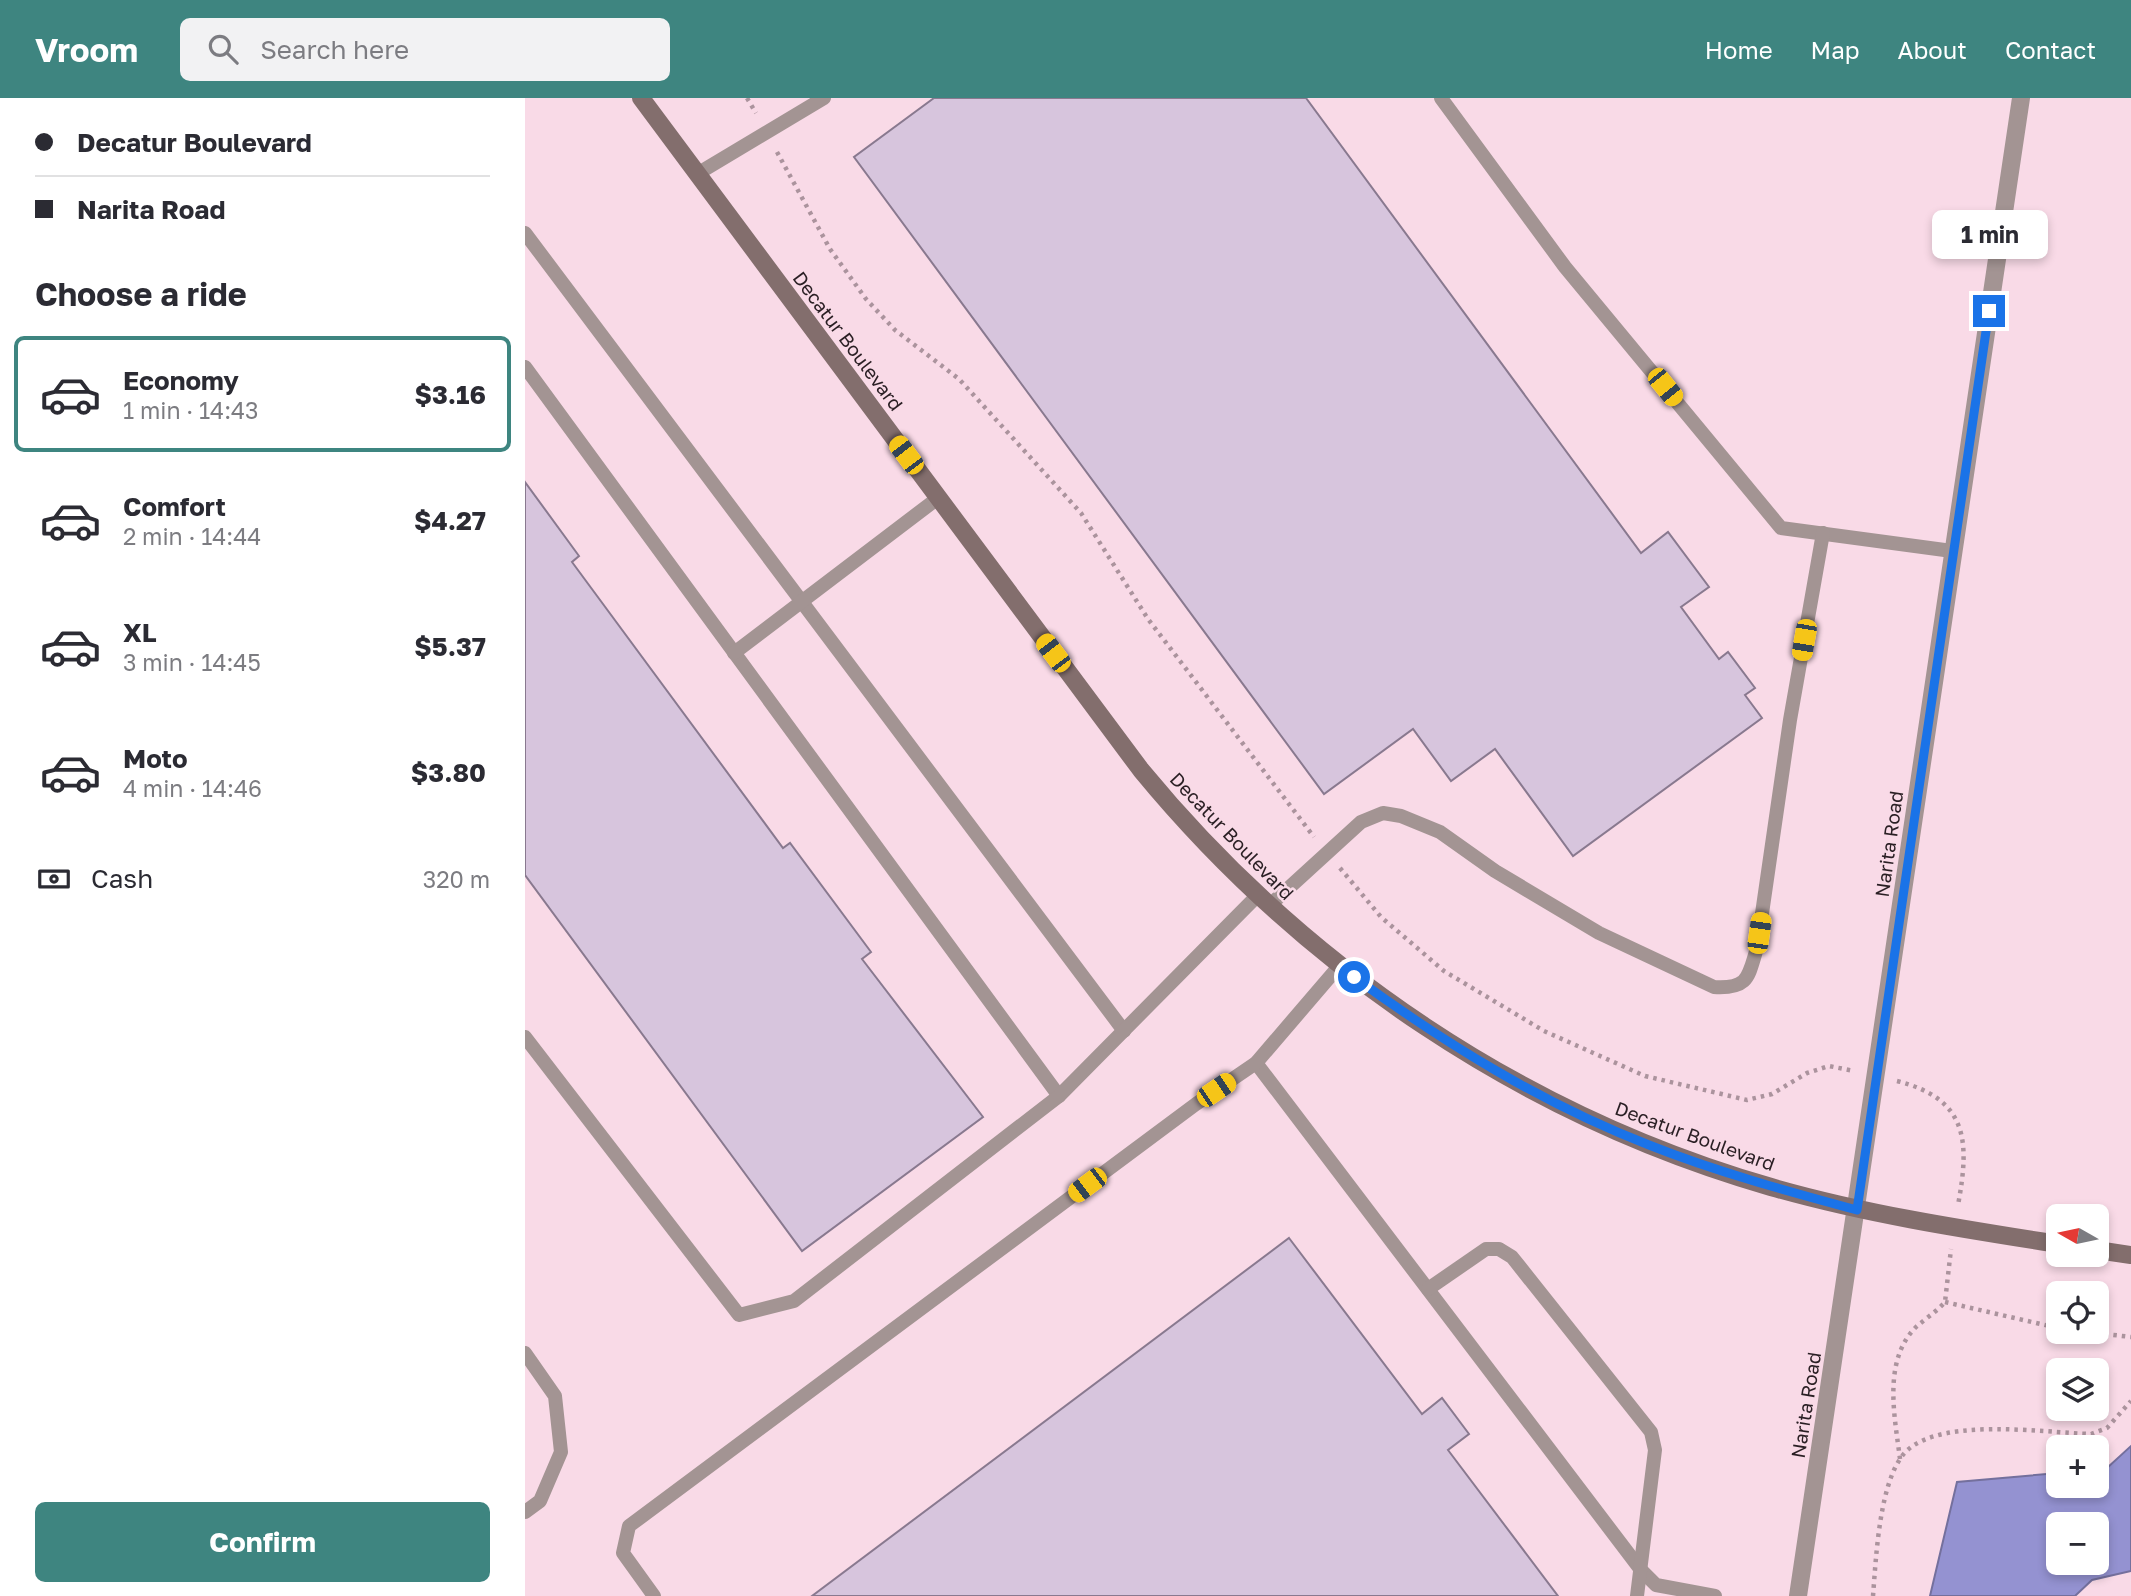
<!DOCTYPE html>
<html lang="en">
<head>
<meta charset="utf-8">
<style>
  body { margin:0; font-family:"Golos Text",sans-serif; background:#f2f2f3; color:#2b2b33; height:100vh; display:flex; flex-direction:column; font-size:26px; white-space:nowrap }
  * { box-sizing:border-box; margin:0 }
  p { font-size:23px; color:#7c7c81 }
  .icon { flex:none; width:38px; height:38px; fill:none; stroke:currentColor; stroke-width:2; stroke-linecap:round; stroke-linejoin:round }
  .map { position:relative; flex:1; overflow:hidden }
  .sheet { display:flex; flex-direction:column; background:#fff; width:525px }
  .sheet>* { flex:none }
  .banner { display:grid; align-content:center; height:154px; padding:0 35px; background:#fff }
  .needle { width:46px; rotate:279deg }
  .fabs { position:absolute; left:1521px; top:1106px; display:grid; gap:14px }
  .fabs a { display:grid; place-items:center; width:63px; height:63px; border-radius:10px; background:#fff; box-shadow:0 4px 10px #0003; font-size:35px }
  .end { position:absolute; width:32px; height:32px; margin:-16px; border:9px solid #1a73e8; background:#fff; box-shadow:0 0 0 4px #fff }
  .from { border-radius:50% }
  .bubble { position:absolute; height:49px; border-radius:10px; background:#fff; box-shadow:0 4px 10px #0003; font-size:23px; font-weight:700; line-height:49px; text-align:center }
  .car { position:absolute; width:21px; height:42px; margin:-21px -10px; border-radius:9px; box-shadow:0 0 5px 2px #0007; background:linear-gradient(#f5c518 24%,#345 0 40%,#f5c518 0 76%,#345 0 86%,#f5c518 0) }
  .banner b { display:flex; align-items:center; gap:24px; height:66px; font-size:26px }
  .banner b+b { border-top:2px solid #e1e1e2 }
  .banner i { width:18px; height:18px; background:#2b2b33 }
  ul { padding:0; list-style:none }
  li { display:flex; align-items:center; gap:21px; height:116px; margin:0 14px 10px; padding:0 21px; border:4px solid transparent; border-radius:10px }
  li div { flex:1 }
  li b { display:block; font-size:26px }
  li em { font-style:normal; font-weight:700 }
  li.current { border-color:#3e8580 }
  li>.icon { width:63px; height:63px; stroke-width:1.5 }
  h2 { padding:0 35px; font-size:32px; line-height:84px }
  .pay { display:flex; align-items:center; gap:18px; height:77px; padding:0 35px; font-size:26px }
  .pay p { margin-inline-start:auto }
  .action { display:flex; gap:14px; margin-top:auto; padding:14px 35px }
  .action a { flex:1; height:80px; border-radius:10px; background:#3e8580; color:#fff; font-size:28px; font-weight:700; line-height:80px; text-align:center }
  header { display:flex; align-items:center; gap:42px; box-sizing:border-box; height:98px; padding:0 35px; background:#3e8580; color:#fff }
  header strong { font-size:33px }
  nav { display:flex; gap:38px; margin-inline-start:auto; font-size:24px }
  .search { width:490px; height:63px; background:#f2f2f3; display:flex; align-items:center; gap:18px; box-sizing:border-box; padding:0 24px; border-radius:10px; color:#7c7c81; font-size:26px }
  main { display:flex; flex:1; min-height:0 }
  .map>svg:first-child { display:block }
</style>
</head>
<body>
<header>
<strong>Vroom</strong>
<div class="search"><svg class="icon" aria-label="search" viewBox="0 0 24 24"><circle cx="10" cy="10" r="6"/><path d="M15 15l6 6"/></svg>Search here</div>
<nav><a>Home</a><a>Map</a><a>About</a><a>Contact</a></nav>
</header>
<main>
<section class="sheet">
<div class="banner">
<b><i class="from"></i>Decatur Boulevard</b>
<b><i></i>Narita Road</b>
</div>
<h2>Choose a ride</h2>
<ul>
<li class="current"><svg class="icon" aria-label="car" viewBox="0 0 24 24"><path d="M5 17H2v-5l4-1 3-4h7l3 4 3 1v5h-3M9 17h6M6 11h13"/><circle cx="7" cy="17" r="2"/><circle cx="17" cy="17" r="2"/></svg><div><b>Economy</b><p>1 min · 14:43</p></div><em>$3.16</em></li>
<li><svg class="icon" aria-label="car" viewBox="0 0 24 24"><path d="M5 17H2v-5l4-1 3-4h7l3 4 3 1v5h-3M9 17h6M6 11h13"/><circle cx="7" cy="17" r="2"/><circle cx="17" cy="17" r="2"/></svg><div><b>Comfort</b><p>2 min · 14:44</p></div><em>$4.27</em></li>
<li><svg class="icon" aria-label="car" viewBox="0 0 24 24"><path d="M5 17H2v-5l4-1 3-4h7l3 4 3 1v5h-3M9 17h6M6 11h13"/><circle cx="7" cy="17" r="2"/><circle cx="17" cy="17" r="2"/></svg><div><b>XL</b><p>3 min · 14:45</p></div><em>$5.37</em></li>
<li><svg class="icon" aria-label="car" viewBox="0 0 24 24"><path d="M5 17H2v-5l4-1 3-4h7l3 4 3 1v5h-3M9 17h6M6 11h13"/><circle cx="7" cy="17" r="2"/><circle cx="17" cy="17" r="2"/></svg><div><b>Moto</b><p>4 min · 14:46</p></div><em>$3.80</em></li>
</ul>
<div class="pay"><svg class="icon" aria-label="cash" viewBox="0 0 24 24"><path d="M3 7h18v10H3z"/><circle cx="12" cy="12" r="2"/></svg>Cash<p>320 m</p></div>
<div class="action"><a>Confirm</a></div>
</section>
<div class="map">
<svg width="1606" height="1498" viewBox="0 0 1606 1498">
  <rect width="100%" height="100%" fill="#f9dae7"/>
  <path fill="#9492d1" stroke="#74709d" stroke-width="2" fill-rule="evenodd" d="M1606,1348v125l-39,9 -17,16h-145l27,-114 101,-9v13h39v-17l10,-1zM1533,1426h39v39h-39z"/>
  <g fill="#d7c5dd" stroke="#89798f" stroke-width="2">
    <path d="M409,0h372l335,455 27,-21 41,55 -28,20 38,52 9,-7 27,36 -10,7 17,23 -189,138 -78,-107 -44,32 -38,-52 -89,65 -470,-637z"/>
    <path d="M0,384l54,74 -7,6 211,286 7,-5 81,109 -9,7 121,158 -181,134 -277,-376z"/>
    <path d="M764,1140l133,176 20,-16 27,36 -21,16 110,146h-746z"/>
  </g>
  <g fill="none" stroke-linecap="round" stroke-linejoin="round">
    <g stroke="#ab939d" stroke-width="4.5" stroke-dasharray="3.5 5" stroke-linecap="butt">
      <path d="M222,0l9,15"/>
      <path d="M252,54l53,97 36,50 29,31 64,49 122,134 67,106 166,218"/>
      <path d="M815,770l41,49 63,54 100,60 101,45 102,24 25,-6 35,-21 22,-7 25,5"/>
      <path d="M1372,983c71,18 73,60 61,124"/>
      <path d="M1420,1204l113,26"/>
      <path d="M1563,1234l43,5"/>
      <path d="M1375,1361c-5,-41 -18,-98 16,-132 9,-8 20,-15 29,-25l6,-53"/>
      <path d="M1348,1498c3,-38 6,-105 27,-137 28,-45 144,-26 191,-25l16,-6 24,-27"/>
    </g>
    <g stroke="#a39493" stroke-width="14">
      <path d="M916,0l124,169 216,261 171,23"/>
      <path d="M172,76l127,-76"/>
      <path d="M0,135l599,798"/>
      <path d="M0,269l534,729"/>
      <path d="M209,555l204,-155"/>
      <path d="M744,808l92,-84 22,-9 18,3 39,16 55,39 104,62 115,54c35,2 34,-10 43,-39l33,-228 33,-187"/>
      <path d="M0,939l214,278 55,-14 265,-205 199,-201"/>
      <path d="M731,965l385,507 15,15 59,11"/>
      <path d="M903,1191l58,-40h13l13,8 139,175 4,18 -18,146"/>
      <path d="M0,1255l30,43 6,56 -21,49 -15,11"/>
      <path d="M129,1498l-31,-43 6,-27 567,-422 60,-41 84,-98"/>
    </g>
    <path stroke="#a39493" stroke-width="18" d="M1273,1498l223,-1498"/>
    <g stroke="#836e6d" stroke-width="18">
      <path d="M116,0l500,672c163,198 383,346 630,417 94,27 191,42 287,57"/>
      <path d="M1572,1152l34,5"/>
    </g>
  </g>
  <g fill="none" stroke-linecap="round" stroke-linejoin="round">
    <path stroke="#1a73e8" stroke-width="9" d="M829,879c92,67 189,127 295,168 68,27 138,46 208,65l132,-899"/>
  </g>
  <g text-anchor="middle" stroke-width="5" stroke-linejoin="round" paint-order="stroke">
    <g font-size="19" fill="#2a1f24" stroke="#f9dae7">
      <text transform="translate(323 243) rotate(53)" y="7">Decatur Boulevard</text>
      <text transform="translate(707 738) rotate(46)" y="7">Decatur Boulevard</text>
      <text transform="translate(1364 746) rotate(-82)" y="7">Narita Road</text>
      <text transform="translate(1170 1038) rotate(20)" y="7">Decatur Boulevard</text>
      <text transform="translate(1281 1307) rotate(-81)" y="7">Narita Road</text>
    </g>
  </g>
</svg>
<div class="fabs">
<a><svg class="needle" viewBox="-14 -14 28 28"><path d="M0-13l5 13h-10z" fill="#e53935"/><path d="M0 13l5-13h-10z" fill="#7c7c81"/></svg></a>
<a><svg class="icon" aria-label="locate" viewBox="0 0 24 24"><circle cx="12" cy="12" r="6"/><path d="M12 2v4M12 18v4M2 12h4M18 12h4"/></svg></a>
<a><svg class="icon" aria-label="layers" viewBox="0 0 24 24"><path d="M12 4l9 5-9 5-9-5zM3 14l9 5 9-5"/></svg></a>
<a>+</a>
<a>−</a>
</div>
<i class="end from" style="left:829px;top:879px"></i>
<i class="end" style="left:1464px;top:213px"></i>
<div class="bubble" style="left:1407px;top:112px;width:116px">1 min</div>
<i class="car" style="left:1140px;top:289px;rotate:141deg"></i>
<i class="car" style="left:381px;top:357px;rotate:323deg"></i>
<i class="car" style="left:1279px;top:542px;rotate:190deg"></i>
<i class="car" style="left:528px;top:555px;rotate:323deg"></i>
<i class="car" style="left:1234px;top:835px;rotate:8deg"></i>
<i class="car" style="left:691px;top:992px;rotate:56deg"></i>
<i class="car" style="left:562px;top:1087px;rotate:233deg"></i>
</div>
</main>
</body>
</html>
